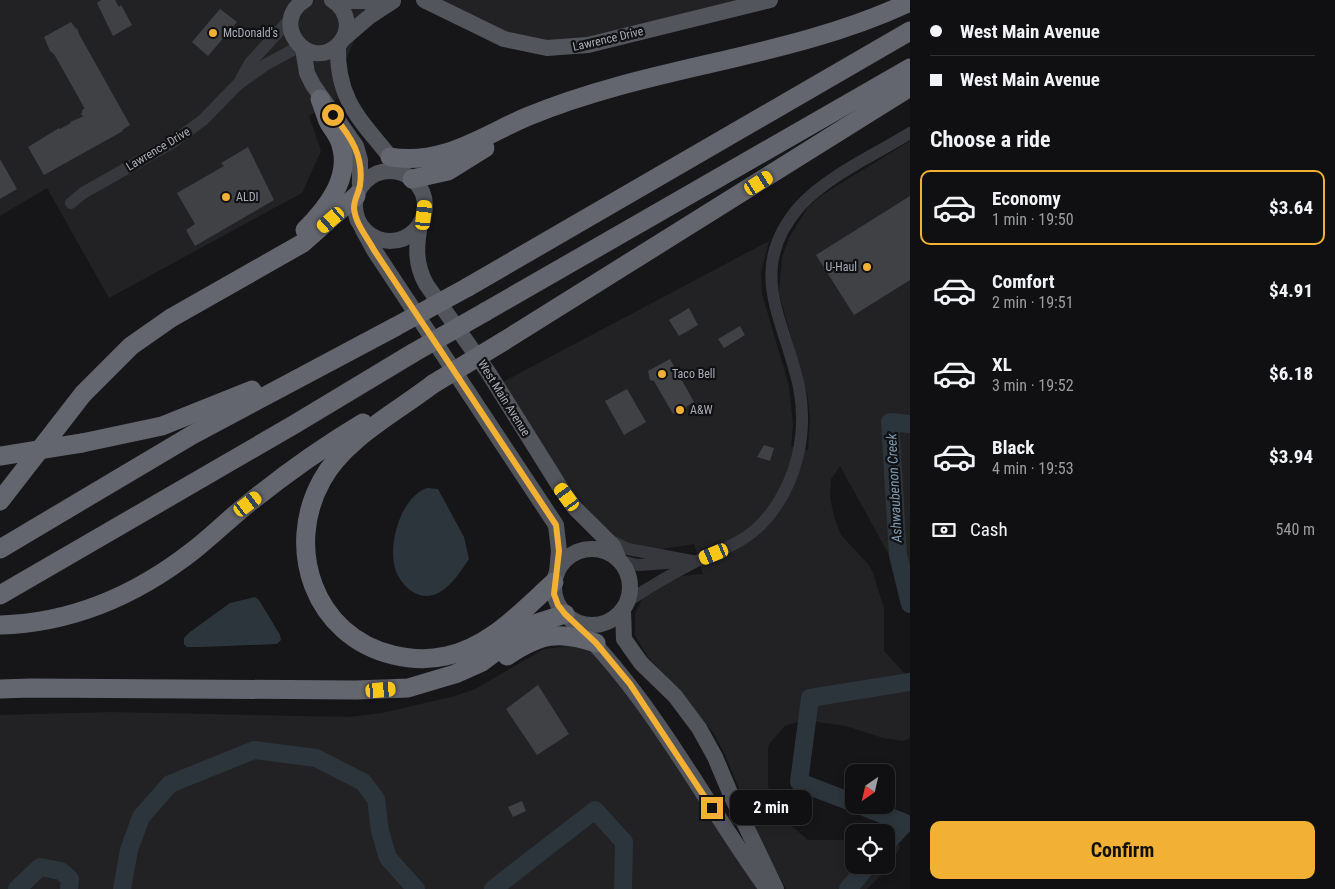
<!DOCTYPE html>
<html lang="en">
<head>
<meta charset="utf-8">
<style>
  body { margin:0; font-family:"Roboto Condensed",sans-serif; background:#19191b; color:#f1f3f6; height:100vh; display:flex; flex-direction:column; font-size:19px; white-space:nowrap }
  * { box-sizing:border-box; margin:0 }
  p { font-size:16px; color:#9c9d9f }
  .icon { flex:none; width:28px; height:28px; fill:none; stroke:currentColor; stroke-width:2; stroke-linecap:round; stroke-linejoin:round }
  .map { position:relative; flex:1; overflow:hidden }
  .sheet { display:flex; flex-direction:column; background:#101012; width:425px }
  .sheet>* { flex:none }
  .guide { display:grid; align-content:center; height:110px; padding:0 20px; background:#101012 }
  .needle { width:32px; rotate:214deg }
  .tools { position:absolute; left:845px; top:764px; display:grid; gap:10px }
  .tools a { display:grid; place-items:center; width:50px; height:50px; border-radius:10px; background:#101012; box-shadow:0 2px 8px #0003,0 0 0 1px #303032; font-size:25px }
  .end { position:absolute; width:22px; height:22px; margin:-11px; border:6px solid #f2b134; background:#111; box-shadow:0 0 0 2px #111 }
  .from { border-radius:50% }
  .bubble { position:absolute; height:35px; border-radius:10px; background:#101012; box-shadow:0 2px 8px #0003,0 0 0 1px #303032; font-size:16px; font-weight:700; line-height:35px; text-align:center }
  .car { position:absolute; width:15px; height:30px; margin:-15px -8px; border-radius:6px; box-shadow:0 0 4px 1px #0007; background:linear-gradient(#f5c518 24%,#345 0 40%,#f5c518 0 76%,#345 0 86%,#f5c518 0) }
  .guide b { display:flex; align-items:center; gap:18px; height:48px; font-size:19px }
  .guide b+b { border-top:1px solid #303032 }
  .guide i { width:12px; height:12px; background:#f1f3f6 }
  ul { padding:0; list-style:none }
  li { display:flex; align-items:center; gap:15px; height:75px; margin:0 10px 8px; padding:0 10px; border:2px solid transparent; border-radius:10px }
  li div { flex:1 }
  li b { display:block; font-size:19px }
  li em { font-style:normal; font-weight:700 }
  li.on { border-color:#f2b134 }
  li>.icon { width:45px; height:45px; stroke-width:1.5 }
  h2 { padding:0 20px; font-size:22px; line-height:60px }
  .pay { display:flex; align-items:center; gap:12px; height:55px; padding:0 20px; font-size:19px }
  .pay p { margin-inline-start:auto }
  .action { display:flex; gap:10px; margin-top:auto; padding:10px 20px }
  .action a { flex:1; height:58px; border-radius:10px; background:#f2b134; color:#111; font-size:20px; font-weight:700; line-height:58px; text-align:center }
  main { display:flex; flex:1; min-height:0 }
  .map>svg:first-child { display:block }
</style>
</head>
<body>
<main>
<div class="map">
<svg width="910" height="889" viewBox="0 0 910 889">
  <rect width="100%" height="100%" fill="#161618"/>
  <g fill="#222225">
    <path d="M0,0h399l-44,38 -10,25v31l-36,22 12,35 -19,42 -193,105 -62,-110 -47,28z"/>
    <path d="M423,0h347l-223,48z"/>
    <path d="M910,141v386l-28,15 -42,-76 -9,13 -1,18 4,20 7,18 28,30 4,8 11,35v43l26,28v59l-7,3 -20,-3 -37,-12 -42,-6 -19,6 -15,17 -2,5v36l2,13 12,21 26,22h46v25h32v-27l11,2 3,7 -11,21 -22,21h-81l-23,-42 -37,-90 -12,-23 -26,-34 -41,-44 -12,-21v-21l7,-15 17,-13 21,-10 23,-2 -9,-30 -31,5 -23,-1 -15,-5 -19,-14 -33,-36 -70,-111 266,-141 -8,31 1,22 27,92 4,39 -2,22 17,3 2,-33 -2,-18 -29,-106 3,-36 8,-21 18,-29 14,-12z"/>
    <path d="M585,644l46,53 126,192h-757v-174l110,-3 239,5 33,-4 73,-17 20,-7 69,-40z"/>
  </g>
  <path fill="#1e261f" d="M910,527v67l-28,-52z"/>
  <g fill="#2c353c">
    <path d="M427,488l11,1 26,48 5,22c-12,18 -31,48 -56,33 -8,-5 -16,-15 -18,-24 -7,-25 6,-71 32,-80z"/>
    <path d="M255,597l4,3 21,35 1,5 -4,4 -76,3h-14l-3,-3v-6l6,-6 40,-29z"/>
  </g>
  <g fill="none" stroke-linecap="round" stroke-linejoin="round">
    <g stroke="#2c353c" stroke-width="18">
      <path d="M910,424l-20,-2 8,133 12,49"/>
      <path d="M854,803l-55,-21 11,-84 100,-16"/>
      <path d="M859,805l46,18 -19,21"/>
      <path d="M17,889l23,-22 21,4 9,8 -1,10"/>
      <path d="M122,889l7,-39 12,-33 29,-33 84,-34 62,8 47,24 13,17 4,32 8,27 28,31"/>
      <path d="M493,889l102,-79 29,32 -1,47"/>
      <path d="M848,889l20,-24"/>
    </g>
  </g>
  <g fill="#404145">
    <path d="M101,0h14l4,7 2,-2 11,20 -19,11 -16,-33z"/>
    <path d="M220,9l17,13 -29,34 -16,-14z"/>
    <path d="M71,22l5,7 1,-1 2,6 51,91 -8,5 1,1 -79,44 -16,-28 31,-19 1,1 11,-6 -1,-1 14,-6 -3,-1 2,-6h2l-31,-55 -4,-3 -6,-14z"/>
    <path d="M248,147l26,53 -79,46 -9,-16 9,-6 -18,-31 47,-27 -3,-3z"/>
    <path d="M0,159l17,30 -17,10z"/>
    <path d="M910,196v84l-56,35 -38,-60z"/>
    <path d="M689,308l9,17 -19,11 -10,-16z"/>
    <path d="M740,326l5,9 -21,13 -6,-9z"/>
    <path d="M670,359l24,43 -8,5 1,1 -14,6 -19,-33 -4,-1 -2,-9z"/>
    <path d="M627,389l19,33 -22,13 -19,-34z"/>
    <path d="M764,445l10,3 -4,13 -13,-4z"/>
    <path d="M538,685l31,49 -32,21 -31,-46z"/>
    <path d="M522,801l4,10 -13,6 -5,-10z"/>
  </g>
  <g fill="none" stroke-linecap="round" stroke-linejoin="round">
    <g stroke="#37383d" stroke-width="12">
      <path d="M240,81l10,-18 41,-45"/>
      <path d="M71,203l12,-10 90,-51 30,-22 34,-35 28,-20 35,-19"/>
      <path d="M608,539l20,10 64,12"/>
      <path d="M621,561l17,4 44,-3"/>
      <path d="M628,601c23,-15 45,-28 69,-40 26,-12 50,-19 70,-43 30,-36 41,-85 32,-131 -14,-67 -55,-117 1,-181 27,-30 76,-52 110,-73"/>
    </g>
    <g stroke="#53555c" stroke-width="16">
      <path d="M305,0c-36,22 2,72 32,46 6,-5 9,-12 10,-20 0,-11 -6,-21 -15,-26"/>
      <path d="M424,0l80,39 43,9 41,-3 182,-45"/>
      <path d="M334,1h58"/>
      <path d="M342,40l28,-24 23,-15"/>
      <path d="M338,45c-2,60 28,79 60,122"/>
      <path d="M303,48l4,25 6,12 43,61 4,14v27"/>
      <circle cx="390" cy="206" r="35"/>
      <path d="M420,224c-4,23 -5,40 6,60l62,88 72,115 14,20 39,39 6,14"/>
      <path d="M363,230l11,20 182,275 3,26 -2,22"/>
      <circle cx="592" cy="587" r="38"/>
      <path d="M623,611l1,28 17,24 34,33 24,32 16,29 16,38 45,94"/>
      <path d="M568,617c83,78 133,181 199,272"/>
    </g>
    <g stroke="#63666e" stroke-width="19">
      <path d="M390,157c54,9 93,-22 139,-41 123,-51 260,-57 381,-114"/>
      <path d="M412,179l36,-8 37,-23"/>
      <path d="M305,230c22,-22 46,-52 36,-85 -2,-9 -9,-16 -13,-24 -3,-7 -5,-15 -8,-22"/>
      <path d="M468,287l442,-256"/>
      <path d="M485,312l425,-244"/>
      <path d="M504,341l406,-254"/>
      <path d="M433,384c-36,28 -89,55 -111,96 -38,68 -8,156 71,175 17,4 36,5 53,1 44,-9 76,-45 108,-74"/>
      <path d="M82,443l80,-17 90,-36"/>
      <path d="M0,501l83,-107 48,-48 40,-28 132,-75 53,-47"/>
      <path d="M0,549l192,-114 203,-108"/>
      <path d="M0,595l295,-171 118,-71"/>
      <path d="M0,625c72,-2 138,-31 194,-75 19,-15 36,-32 55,-47 36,-29 74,-56 114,-80"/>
      <path d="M507,656c33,-22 51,-26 89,-13"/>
      <path d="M0,689l31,-1 325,2 52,-2 47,-14 27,-12 49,-37 34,-11"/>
    </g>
    <g stroke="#63666e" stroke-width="19">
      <path d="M395,327l73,-40"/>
      <path d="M413,353l72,-41"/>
      <path d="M433,384l71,-43"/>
      <path d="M0,456l82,-13"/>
    </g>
  </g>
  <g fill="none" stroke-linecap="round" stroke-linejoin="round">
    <path stroke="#f2b134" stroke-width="6" d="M333,115c18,22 31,41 27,70 -1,8 -6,14 -6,23 1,15 13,29 20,42l182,275 3,26 -5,43 4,11 7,9 31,29 34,41 82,124"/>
  </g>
  <g fill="#f2b134" stroke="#111113" stroke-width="2">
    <circle cx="213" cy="33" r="5"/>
    <circle cx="226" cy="197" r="5"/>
    <circle cx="867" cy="267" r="5"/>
    <circle cx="662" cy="374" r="5"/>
    <circle cx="680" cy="410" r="5"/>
  </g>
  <g text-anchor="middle" stroke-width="4.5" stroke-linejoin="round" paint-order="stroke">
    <g font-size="12" fill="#a8adb8" stroke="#111113" text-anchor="start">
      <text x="223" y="37">McDonald's</text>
      <text x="236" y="201">ALDI</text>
      <text x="857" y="271" text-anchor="end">U-Haul</text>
      <text x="672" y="378">Taco Bell</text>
      <text x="690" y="414">A&amp;W</text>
    </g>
    <g font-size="12" fill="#a8adb8" stroke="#111113">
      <text transform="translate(608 39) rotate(-13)" y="4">Lawrence Drive</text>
      <text transform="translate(158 149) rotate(-31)" y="4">Lawrence Drive</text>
      <text transform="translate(504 398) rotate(58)" y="4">West Main Avenue</text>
    </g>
    <g font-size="14" font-style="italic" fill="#7f9bb3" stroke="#111113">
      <text transform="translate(894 488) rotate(-93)" y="5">Ashwaubenon Creek</text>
    </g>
  </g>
</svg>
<div class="tools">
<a><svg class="needle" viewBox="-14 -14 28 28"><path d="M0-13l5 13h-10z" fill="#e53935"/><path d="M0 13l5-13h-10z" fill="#9c9d9f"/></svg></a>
<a><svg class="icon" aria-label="locate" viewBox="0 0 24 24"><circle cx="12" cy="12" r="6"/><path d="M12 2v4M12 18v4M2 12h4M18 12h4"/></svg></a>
</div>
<i class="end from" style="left:333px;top:115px"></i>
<i class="end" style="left:712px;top:808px"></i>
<div class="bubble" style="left:730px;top:790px;width:82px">2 min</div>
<i class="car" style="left:759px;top:183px;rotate:58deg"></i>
<i class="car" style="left:424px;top:215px;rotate:6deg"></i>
<i class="car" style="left:331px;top:220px;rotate:229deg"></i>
<i class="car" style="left:567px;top:497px;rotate:324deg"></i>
<i class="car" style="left:248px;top:504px;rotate:53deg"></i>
<i class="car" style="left:714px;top:554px;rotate:248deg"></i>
<i class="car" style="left:381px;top:690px;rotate:85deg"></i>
</div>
<section class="sheet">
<div class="guide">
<b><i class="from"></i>West Main Avenue</b>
<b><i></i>West Main Avenue</b>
</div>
<h2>Choose a ride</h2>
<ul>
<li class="on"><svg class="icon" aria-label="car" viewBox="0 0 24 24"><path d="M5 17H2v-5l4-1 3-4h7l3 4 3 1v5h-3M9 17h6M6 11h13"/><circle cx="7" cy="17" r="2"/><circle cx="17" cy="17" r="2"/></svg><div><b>Economy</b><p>1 min · 19:50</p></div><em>$3.64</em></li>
<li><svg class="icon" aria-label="car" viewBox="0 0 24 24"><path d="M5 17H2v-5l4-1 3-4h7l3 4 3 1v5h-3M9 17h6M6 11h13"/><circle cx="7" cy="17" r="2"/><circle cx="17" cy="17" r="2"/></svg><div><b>Comfort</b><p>2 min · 19:51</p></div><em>$4.91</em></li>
<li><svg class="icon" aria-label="car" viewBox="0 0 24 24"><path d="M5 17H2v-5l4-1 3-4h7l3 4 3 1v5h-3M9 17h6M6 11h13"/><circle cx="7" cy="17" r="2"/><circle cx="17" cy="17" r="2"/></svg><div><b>XL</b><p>3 min · 19:52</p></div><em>$6.18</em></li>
<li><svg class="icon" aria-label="car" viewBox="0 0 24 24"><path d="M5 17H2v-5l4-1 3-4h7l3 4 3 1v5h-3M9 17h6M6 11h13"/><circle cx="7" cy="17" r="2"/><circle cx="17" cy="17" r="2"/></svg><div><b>Black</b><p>4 min · 19:53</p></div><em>$3.94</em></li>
</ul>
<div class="pay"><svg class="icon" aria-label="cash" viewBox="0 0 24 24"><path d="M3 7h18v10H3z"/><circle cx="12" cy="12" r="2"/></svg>Cash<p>540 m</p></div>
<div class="action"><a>Confirm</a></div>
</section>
</main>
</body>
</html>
